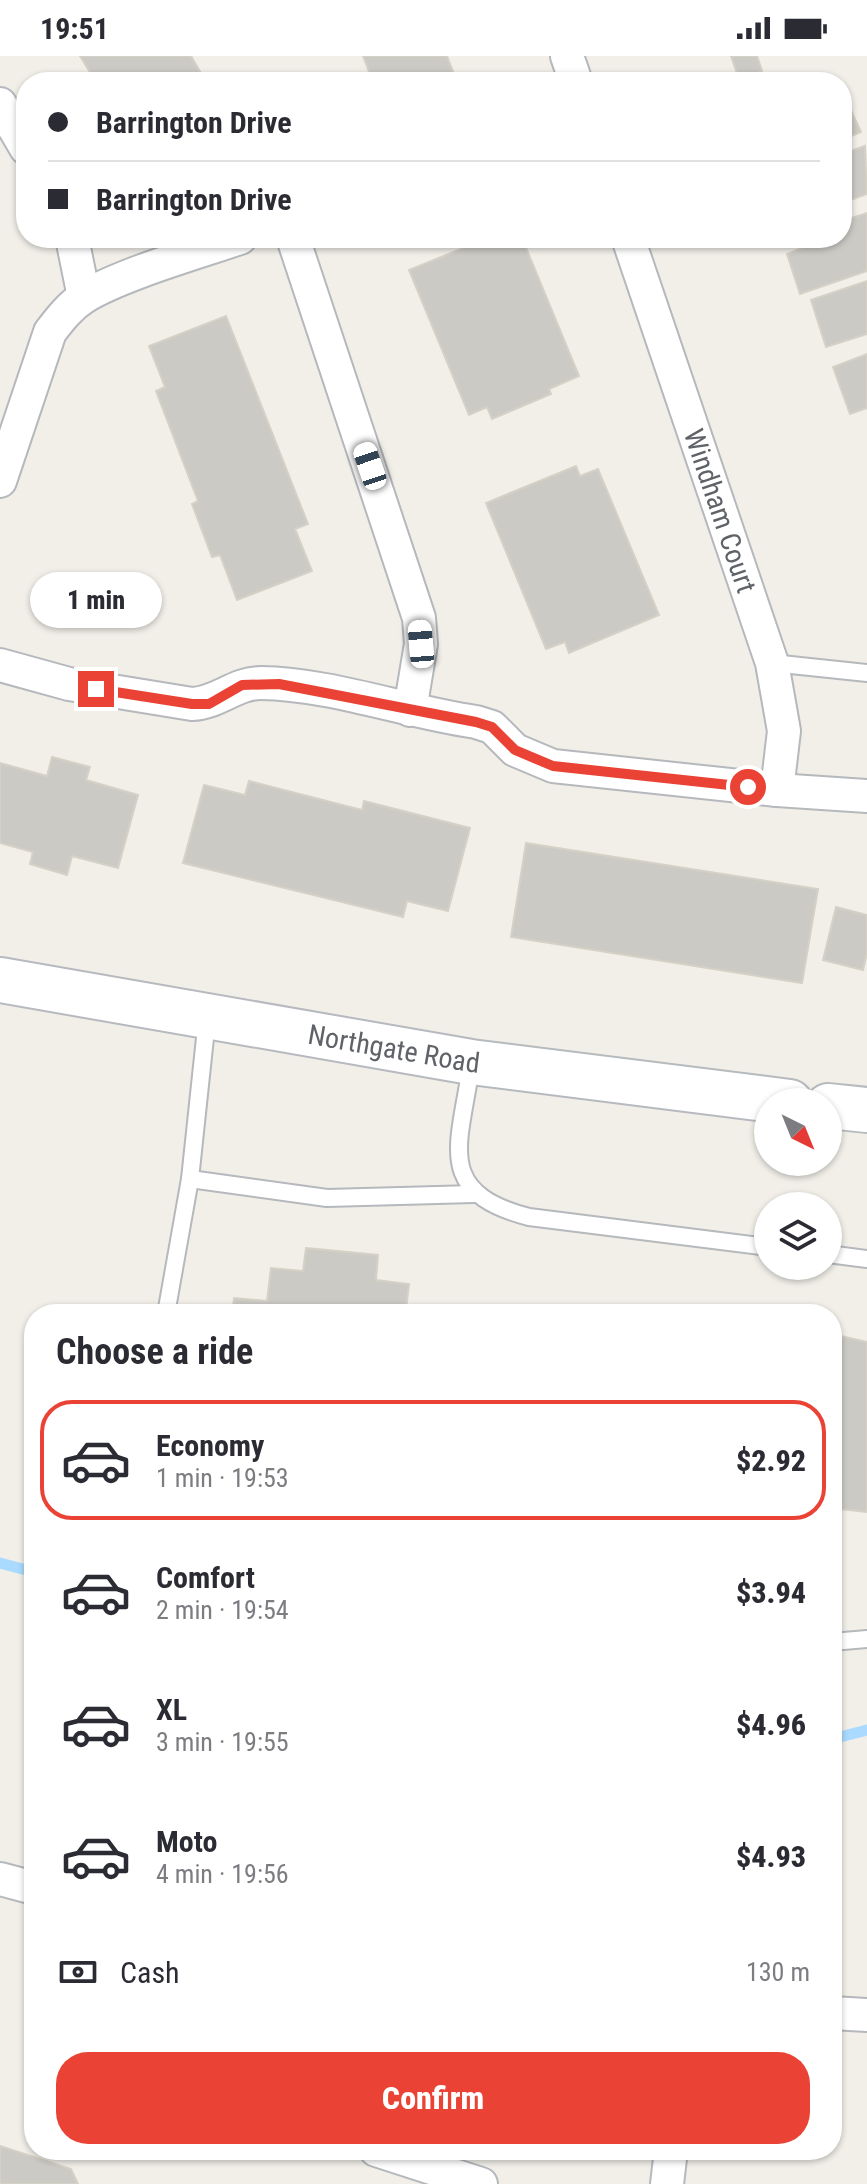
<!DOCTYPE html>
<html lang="en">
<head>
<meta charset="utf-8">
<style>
  body { margin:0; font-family:"Roboto Condensed",sans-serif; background:#f2f2f3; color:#2b2b33; height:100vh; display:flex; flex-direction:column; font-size:30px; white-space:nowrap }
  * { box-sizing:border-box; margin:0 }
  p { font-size:26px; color:#7c7c81 }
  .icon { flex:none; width:44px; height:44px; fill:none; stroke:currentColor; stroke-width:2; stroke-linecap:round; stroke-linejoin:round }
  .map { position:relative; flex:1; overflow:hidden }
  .details { position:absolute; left:24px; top:1248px; width:818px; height:856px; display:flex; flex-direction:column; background:#fff; border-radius:32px; box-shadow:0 2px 6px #0004 }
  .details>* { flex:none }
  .top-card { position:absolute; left:16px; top:16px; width:836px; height:176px; border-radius:32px; box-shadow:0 2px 6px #0004; display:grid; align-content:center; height:176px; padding:0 32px; background:#fff }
  .needle { width:52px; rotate:137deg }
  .buttons { position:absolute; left:754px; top:1032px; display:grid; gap:16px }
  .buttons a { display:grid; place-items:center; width:88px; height:88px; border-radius:50%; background:#fff; box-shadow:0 2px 6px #0004; font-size:40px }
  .end { position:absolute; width:36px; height:36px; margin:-18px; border:10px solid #ea4335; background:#fff; box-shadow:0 0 0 4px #fff }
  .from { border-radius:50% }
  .bubble { position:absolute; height:56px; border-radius:28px; background:#fff; box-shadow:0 2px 6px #0004; font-size:26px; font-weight:800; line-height:56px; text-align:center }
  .car { position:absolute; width:24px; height:48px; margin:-24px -12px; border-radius:10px; box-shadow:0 0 6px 2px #0007; background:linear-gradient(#fff 24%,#345 0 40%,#fff 0 76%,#345 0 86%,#fff 0) }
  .top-card b { display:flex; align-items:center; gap:28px; height:76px; font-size:30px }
  .top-card b+b { border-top:2px solid #e1e1e2 }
  .top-card i { width:20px; height:20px; background:#2b2b33 }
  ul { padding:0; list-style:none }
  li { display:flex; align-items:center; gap:24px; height:120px; margin:0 16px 12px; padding:0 16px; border:4px solid transparent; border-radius:32px }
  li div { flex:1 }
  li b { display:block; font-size:30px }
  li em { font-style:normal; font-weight:800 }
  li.current { border-color:#ea4335 }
  li>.icon { width:72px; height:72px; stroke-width:1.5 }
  h2 { padding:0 32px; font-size:36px; line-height:96px }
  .pay { display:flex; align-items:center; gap:20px; height:88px; padding:0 32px; font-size:30px }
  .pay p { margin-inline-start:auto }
  .button { display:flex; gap:16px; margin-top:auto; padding:16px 32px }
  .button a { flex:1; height:92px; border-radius:32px; background:#ea4335; color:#fff; font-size:32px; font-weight:800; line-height:92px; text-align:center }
  .status { display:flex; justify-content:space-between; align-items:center; height:56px; padding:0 40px; background:#fff; direction:ltr }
  .status svg { height:22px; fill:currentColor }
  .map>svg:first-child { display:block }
</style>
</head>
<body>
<div class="status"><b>19:51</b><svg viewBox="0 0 49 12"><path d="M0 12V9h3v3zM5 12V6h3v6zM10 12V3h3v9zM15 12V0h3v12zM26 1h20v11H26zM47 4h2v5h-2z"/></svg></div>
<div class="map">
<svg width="867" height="2128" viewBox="0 0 867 2128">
  <rect width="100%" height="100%" fill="#f1efe8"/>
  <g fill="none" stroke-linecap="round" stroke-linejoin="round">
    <g stroke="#aadaff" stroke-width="11">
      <path d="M0,1507l34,9"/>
      <path d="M832,1683l35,-9"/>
    </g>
  </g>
  <g fill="#cccac5" stroke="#d6d1c6" stroke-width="2">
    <path d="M80,0h111l15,26h-110z"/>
    <path d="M363,0h84l10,26h-84z"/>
    <path d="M731,0h26l5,15 -23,8z"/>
    <path d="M842,35l19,41 -19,8z"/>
    <path d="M865,90l2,48 -25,9v-49z"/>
    <path d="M867,157v58l-67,23 -13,-40 20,-8 -2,-8h37v-17z"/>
    <path d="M488,182h34l57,138 -30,13 2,5 -59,25 -5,-12 -18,8 -60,-145z"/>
    <path d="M867,225v53l-41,13 -15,-47z"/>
    <path d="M226,260l82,208 -13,5 17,42 -75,29 -17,-45 -8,2 -20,-53 6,-3 -42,-110 9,-4 -16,-41z"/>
    <path d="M867,298v54l-17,6 -17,-47z"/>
    <path d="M576,410l4,10 18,-7 61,146 -90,38 -4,-11 -19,7 -60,-146z"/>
    <path d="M52,701l38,10 -4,13 52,15 -20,73 -46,-12 -5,19 -37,-11 3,-12 -33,-9v-80l47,13z"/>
    <path d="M249,725l113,29 2,-9 106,27 -22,83 -41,-10 -4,16 -220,-54 21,-78 41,10z"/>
    <path d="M526,787l292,46 -16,94 -291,-46z"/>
    <path d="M836,851l31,8v38l-4,17 -40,-10z"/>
    <path d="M306,1192l72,7 -2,25 33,4 -3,26 32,4h-206l2,-16 33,3 4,-33 32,3z"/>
    <path d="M832,1278l35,8v170l-35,-4z"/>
    <path d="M0,2090l71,23 7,15h-78z"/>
  </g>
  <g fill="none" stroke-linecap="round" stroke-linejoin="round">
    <defs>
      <g id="lane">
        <path d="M772,607l95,10"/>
        <path d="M471,1010c-11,78 -38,126 58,151l239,30"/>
        <path d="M190,1123l137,19 147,-4"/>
        <path d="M828,1198l39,5"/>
        <path d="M166,1258l24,-135 17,-160"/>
        <path d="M832,1586l35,-3"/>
      </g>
      <g id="street">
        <path d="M567,0l9,26"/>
        <path d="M0,48l26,44"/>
        <path d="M72,182l12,59"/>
        <path d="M293,182l126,380 2,26 -11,66"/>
        <path id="s1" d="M628,182l144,425 12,68 -7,59"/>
        <path d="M0,425l50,-149c10,-13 20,-26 34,-35 38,-23 112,-44 156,-59"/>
        <path d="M0,609l69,19 123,20c26,-1 43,-21 69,-21 70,1 145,29 215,39l16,5 23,23 38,16 224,24 90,6"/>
        <path d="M0,1823l34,9"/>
        <path d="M832,1957l35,2"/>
        <path d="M376,2094l105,34"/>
        <path d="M667,2128l4,-34"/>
      </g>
      <g id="secondary">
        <path id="s2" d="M0,924l471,82 319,40"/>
        <path d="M828,1050l39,4"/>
      </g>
    </defs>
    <use href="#lane" stroke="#b5b8bc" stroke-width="20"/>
    <use href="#street" stroke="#b5b8bc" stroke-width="36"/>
    <use href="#secondary" stroke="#b6babf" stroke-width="48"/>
    <use href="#lane" stroke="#fff" stroke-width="16"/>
    <use href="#street" stroke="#fff" stroke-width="32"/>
    <use href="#secondary" stroke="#fff" stroke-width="44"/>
  </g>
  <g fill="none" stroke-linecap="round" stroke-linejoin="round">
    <path stroke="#ea4335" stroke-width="10" d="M96,633l96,15h17l33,-19 37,-1 197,38 16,5 23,23 38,16 195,21"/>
  </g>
  <g text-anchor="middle" stroke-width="8" stroke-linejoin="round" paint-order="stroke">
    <g font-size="28" fill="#5f6368" stroke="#fff">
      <text dy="10" stroke="none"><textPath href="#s1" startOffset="288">Windham Court</textPath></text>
      <text dy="10" stroke="none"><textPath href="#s2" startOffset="400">Northgate Road</textPath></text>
    </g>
  </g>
</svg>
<div class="buttons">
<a><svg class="needle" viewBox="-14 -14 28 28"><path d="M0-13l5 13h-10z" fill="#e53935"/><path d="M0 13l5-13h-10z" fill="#7c7c81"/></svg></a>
<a><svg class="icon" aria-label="layers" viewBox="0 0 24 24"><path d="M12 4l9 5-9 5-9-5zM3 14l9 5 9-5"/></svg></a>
</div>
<i class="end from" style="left:748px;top:731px"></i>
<i class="end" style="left:96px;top:633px"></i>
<div class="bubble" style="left:30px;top:516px;width:132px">1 min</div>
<i class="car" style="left:370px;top:410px;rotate:341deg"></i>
<i class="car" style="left:421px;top:588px;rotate:355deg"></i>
<div class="top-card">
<b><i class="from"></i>Barrington Drive</b>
<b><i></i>Barrington Drive</b>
</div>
<section class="details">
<h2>Choose a ride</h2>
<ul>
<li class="current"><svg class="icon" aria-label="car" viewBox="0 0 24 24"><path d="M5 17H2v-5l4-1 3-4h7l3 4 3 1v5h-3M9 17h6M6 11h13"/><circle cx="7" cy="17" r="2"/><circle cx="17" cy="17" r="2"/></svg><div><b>Economy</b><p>1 min · 19:53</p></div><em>$2.92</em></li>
<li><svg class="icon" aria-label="car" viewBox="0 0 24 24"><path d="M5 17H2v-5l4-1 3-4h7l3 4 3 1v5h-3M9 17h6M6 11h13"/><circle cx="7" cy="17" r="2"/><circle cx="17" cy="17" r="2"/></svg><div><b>Comfort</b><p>2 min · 19:54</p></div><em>$3.94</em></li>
<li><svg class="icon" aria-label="car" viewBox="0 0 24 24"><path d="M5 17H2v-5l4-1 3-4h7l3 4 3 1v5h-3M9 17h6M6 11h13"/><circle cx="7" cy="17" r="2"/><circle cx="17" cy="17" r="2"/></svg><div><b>XL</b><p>3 min · 19:55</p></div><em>$4.96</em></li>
<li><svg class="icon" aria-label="car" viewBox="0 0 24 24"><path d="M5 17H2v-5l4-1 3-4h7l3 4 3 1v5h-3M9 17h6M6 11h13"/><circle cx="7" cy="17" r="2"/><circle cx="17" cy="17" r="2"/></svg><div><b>Moto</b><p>4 min · 19:56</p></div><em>$4.93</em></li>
</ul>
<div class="pay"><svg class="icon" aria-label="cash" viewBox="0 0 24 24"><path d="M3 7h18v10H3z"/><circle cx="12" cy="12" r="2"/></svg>Cash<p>130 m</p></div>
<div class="button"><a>Confirm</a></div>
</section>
</div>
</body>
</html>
